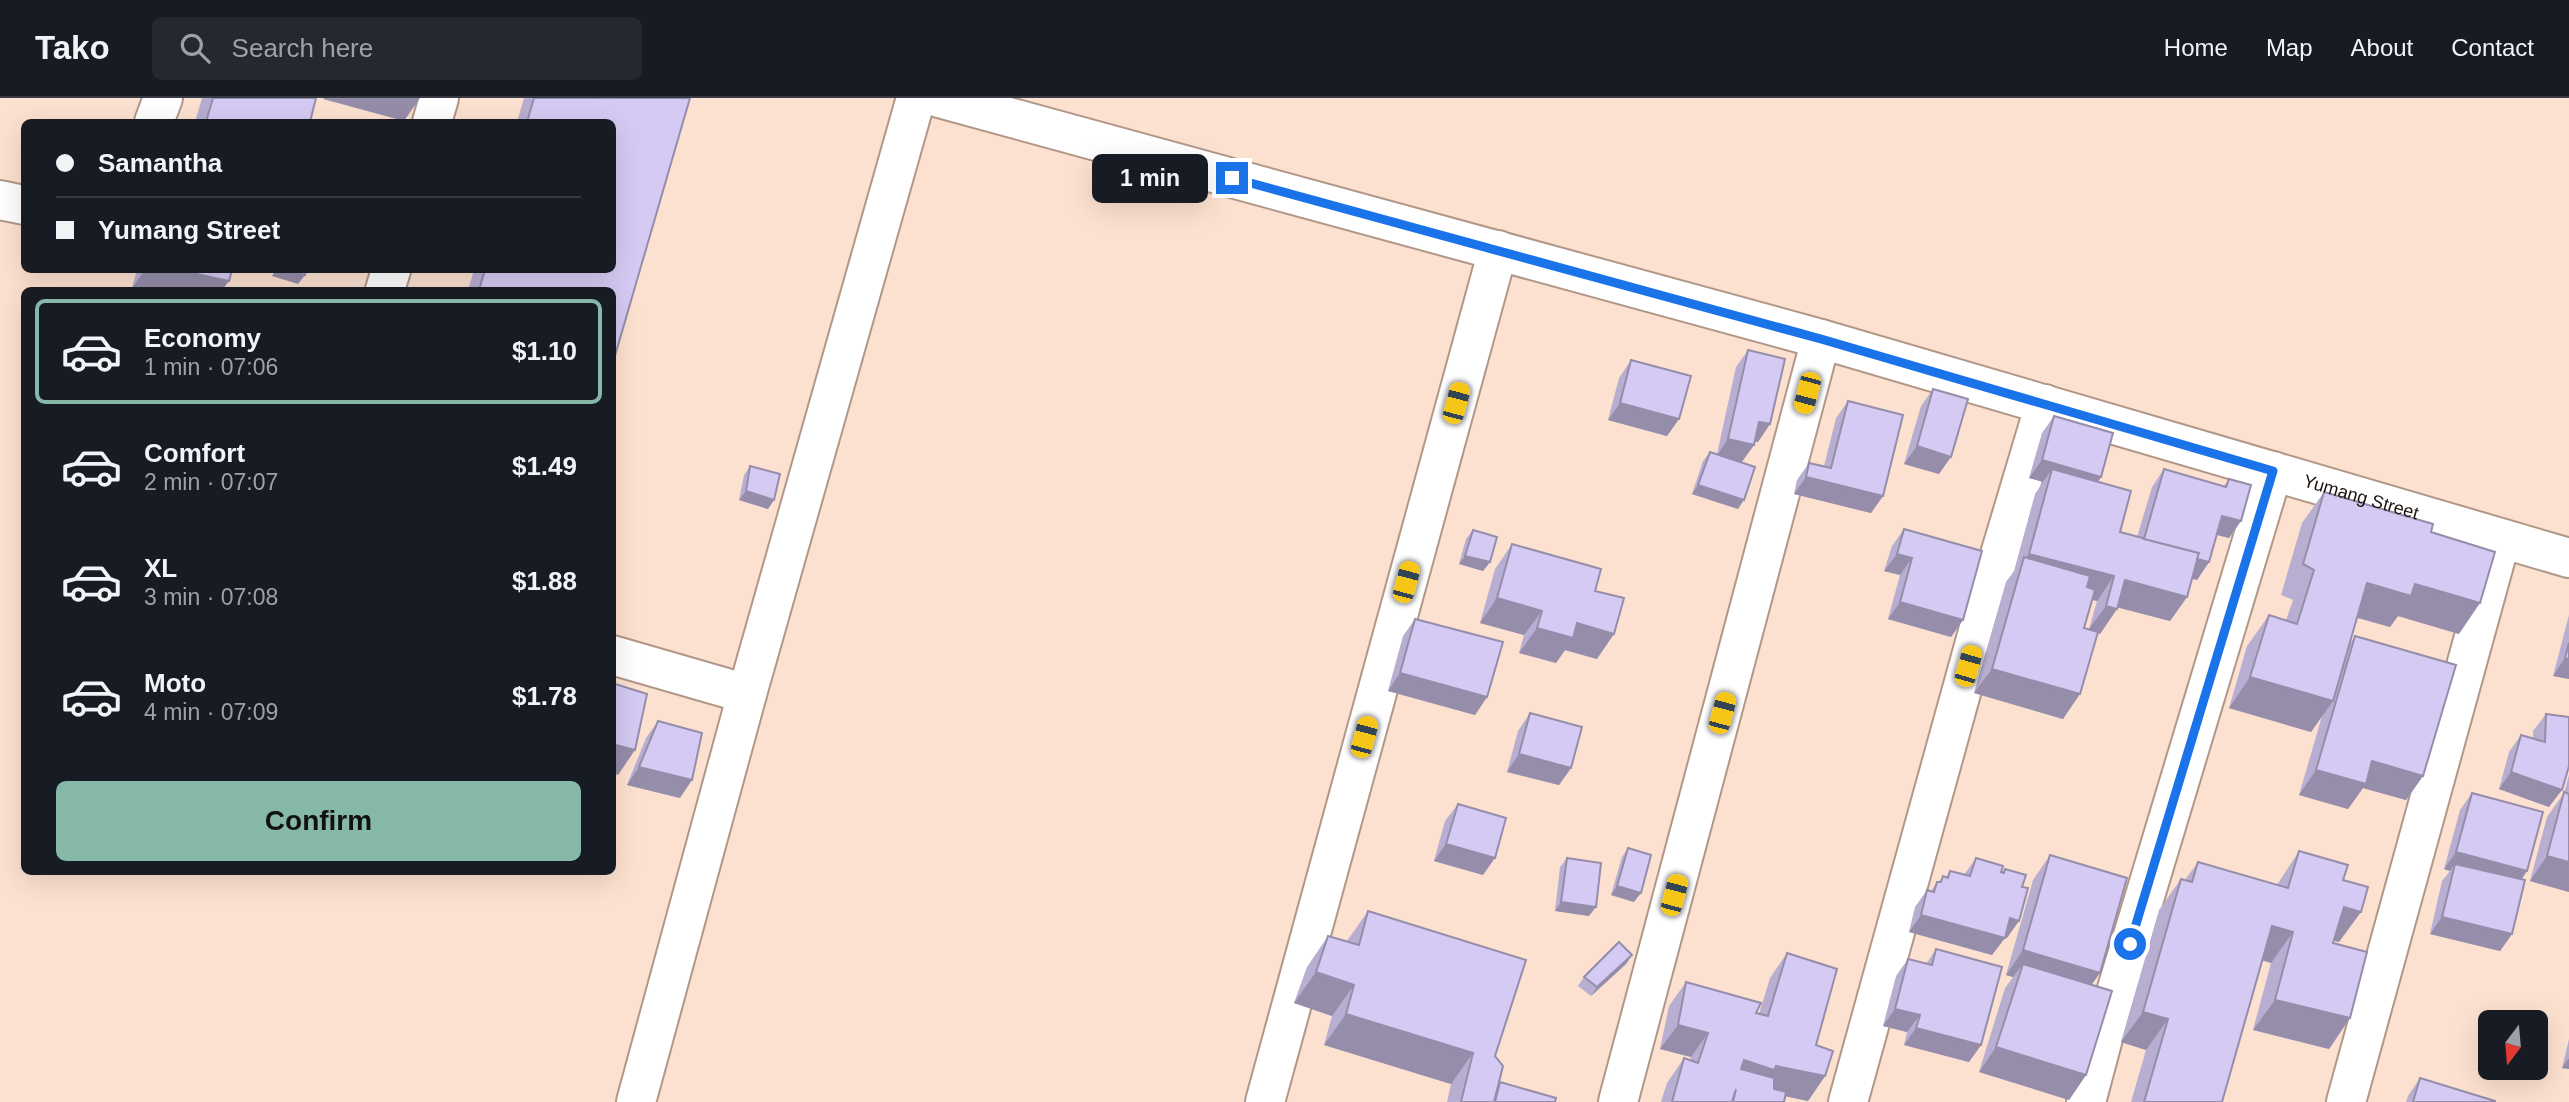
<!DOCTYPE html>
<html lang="en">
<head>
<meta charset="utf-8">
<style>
  body { margin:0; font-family:Helvetica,sans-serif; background:#242831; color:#f1f3f6; height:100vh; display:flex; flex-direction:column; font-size:26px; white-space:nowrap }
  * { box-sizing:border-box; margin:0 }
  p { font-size:23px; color:#9ea1a6 }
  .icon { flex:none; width:38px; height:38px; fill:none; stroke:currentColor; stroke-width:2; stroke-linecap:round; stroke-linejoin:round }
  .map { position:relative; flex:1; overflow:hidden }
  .details { position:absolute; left:21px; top:189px; width:595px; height:588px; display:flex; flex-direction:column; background:#171b24; border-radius:10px; box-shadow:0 7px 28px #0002 }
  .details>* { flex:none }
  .top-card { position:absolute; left:21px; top:21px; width:595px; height:154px; border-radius:10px; box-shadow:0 7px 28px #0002; display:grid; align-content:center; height:154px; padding:0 35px; background:#171b24 }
  .needle { width:46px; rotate:196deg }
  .buttons { position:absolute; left:2478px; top:912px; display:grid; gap:14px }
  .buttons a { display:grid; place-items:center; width:70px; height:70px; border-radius:10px; background:#171b24; box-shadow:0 7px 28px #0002; font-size:35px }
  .end { position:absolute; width:32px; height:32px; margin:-16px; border:9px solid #1a73e8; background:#fff; box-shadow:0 0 0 4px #fff }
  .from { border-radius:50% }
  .bubble { position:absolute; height:49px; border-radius:10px; background:#171b24; box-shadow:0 7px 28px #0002; font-size:23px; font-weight:600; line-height:49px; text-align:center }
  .car { position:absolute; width:21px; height:42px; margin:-21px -10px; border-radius:9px; box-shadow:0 0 5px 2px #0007; background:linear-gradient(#f5c518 24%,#345 0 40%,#f5c518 0 76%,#345 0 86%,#f5c518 0) }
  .top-card b { display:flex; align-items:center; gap:24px; height:66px; font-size:26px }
  .top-card b+b { border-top:2px solid #363941 }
  .top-card i { width:18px; height:18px; background:#f1f3f6 }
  ul { padding:12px 0 0; list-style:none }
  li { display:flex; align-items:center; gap:21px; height:105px; margin:0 14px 10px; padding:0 21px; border:4px solid transparent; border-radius:10px }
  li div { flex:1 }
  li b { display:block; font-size:26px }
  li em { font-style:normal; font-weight:600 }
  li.selected { border-color:#85b8a8 }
  li>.icon { width:63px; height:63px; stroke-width:1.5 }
  .action { display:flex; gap:14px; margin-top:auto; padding:14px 35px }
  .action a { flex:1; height:80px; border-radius:10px; background:#85b8a8; color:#111; font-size:28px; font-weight:600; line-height:80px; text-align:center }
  header { display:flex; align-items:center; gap:42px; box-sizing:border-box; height:98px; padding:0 35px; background:#171b24; border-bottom:2px solid #363941 }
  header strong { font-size:33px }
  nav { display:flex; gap:38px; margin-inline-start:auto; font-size:24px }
  .search { width:490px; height:63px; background:#242831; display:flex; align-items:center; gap:18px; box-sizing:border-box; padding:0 24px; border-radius:10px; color:#9ea1a6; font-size:26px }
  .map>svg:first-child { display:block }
</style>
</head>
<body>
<header>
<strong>Tako</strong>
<div class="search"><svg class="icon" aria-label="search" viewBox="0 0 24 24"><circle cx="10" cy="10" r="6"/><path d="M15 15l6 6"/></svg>Search here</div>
<nav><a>Home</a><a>Map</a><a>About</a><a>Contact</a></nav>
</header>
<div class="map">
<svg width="2569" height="1004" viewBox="0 0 2569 1004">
  <rect width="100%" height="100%" fill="#fde1d0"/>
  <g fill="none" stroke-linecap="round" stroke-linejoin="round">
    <defs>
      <g id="minor">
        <path d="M154,24l9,-24"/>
        <path d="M432,24l7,-24"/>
        <path d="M0,102l24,5"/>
        <path d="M385,192l6,-20"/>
        <path d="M612,557l135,39"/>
        <path d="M636,1004l111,-408 169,-596"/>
        <path d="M1265,1004l233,-852"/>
        <path d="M1618,1004l203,-763"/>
        <path d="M1848,1004l142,-514 55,-184"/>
        <path d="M2086,1004l24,-90 163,-541"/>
        <path d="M2346,1004l155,-563"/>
      </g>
      <g id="major">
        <path id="s1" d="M939,0l882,241 748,219"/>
      </g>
    </defs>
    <use href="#minor" stroke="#b19788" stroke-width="42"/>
    <use href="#major" stroke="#b19788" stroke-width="42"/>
    <use href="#minor" stroke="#fff" stroke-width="38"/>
    <use href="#major" stroke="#fff" stroke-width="38"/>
  </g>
  <g fill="#b7aed1" fill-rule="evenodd">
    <path d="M202,0h114l-6,24h-115z"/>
    <path d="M524,0h166l-78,192h-144l6,-20h138v-148h-95z"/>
    <path d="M137,172h95l-10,20h-78l-12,-2z"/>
    <path d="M1748,252l22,74 -12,18 -4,-1v4l-13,18 -3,46 -46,-15 11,-33 7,-9 7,2 19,-87z"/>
    <path d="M1631,262l48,59 -12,17 -59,-16 11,-42z"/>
    <path d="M1933,291l6,85 -35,-10 17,-58z"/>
    <path d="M1848,303l35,95 -12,17 -77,-19 3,-14 12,-17 15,3 12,-48z"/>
    <path d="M2054,318l47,61 -3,5 22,50 17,5 15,-50 12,-18 60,17 5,-7 12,42 -12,17 -12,-3 -8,27 -12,18 -5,-2 -5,19 -17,24 -52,-14 -18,27 -2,-1 -35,86 -89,-26 32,-111 8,-11 21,-77 8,-12 -14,-4 13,-45zM2092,502l5,1 -8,28 -5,-1z"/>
    <path d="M750,368l24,34 -6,9 -29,-9 5,-25z"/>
    <path d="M2324,394l107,40 28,102 -61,-18 -8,11 -33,-9 -8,27 6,-9 68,140 -17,24 -43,-12 -15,21 -49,-14 23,-79 -11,16 -82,-24 18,-62 22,-31 17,5 7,-20 -12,-5 21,-72z"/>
    <path d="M1904,431l59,91 -12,17 -63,-18 12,-44 -16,-4 8,-25z"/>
    <path d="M1473,432l17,32 -7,9 -24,-7 7,-25z"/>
    <path d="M1512,446l83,47 2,68 -32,-9 -9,13 -37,-10 5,-18 -44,-12 15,-54z"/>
    <path d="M2569,517v64l-16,-3z"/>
    <path d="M1415,521l72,78 -12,18 -87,-24 15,-55z"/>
    <path d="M1530,615l41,55 -12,17 -52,-13 11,-41z"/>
    <path d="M2546,616l3,93 -50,-18 10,-37 12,-17 12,3v-7z"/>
    <path d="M658,623l22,77 -53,-13 19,-47z"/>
    <path d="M2569,677v117l-39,-11 17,-64 17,-24z"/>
    <path d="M2472,695l49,86 -9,55 -12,17 -70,-17 12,-53 8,-10 -6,-2 16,-59z"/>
    <path d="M1458,706l25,71 -49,-14 11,-40z"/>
    <path d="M1628,750l6,54 -23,-7 11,-38z"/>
    <path d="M2299,753l44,29 -4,62 -5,-1 -1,2 17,75 -21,31 -76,-19 18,-67 -9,-3 -40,142h-91l15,-52 -25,-8 38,-132 22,-31 4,1 13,-18 79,23z"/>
    <path d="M2050,757l50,118 -9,12 -5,90 -17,25 -90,-28 26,-84 8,-11 -7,-2 27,-95z"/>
    <path d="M1567,760l22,58 -34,-5 5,-44z"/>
    <path d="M1976,760l25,14h1l3,-3 2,69 -2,-1 -13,18 -83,-23 6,-25 12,-17 4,1 6,-9h2l4,-6 3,1 4,-6 14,4z"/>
    <path d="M1368,813l127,145 3,29 2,-3 55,20h-108l4,-18 -127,-39 8,-29 -38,-13 13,-36 21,-31 19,5z"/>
    <path d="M1936,851l45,96 -12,17 -65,-17 3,-13 -24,-6 13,-50 12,-17 18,5z"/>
    <path d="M1787,855l38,123 -17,25 -23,-5 -1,6h-123l6,-19 17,-25 6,2 1,-3 -31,-8 9,-43 17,-24 73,32 11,-36z"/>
    <path d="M1632,857l-6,9 -35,32 -13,-10 6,-9z"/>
    <path d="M2569,941v30l-7,-1z"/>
    <path d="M2420,980l75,24h-89l2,-6z"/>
  </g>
  <g fill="#958daa">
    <path d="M324,0h96l-16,23 -81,-22z"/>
    <path d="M145,172h33l51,11 -7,9h-78l-12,-2z"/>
    <path d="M276,172h11l18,5 -7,9 -26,-8z"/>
    <path d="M1620,305l59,16 -12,17 -59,-16z"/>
    <path d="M1759,324l11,2 -12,18 -11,-3z"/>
    <path d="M1728,341l26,6 -13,18 -25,-6z"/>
    <path d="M1917,348l34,11 -12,17 -35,-10z"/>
    <path d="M2042,362l59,17 -12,18 -37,-26 -9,13 -14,-4z"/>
    <path d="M1806,379l77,19 -12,17 -77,-19z"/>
    <path d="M1698,387l46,15 -6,9 -46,-15z"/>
    <path d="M746,393l28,9 -6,9 -29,-9z"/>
    <path d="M2222,418l19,5 -12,17 -19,-5z"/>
    <path d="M2143,445l66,19 -12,18 -66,-19z"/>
    <path d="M1897,456l15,4 -12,17 -16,-4z"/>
    <path d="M2029,456l85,22 -17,25 -80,-21 4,-15z"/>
    <path d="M1465,458l25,6 -7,9 -24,-7z"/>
    <path d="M2125,482l62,17 -17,24 -62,-16z"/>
    <path d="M2367,485l48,1 65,19 -21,31 -61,-18 -8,11 -45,-13z"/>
    <path d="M1497,500l45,13 -18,24 -44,-12z"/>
    <path d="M1900,504l63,18 -12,17 -63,-18z"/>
    <path d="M2106,508l11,3 -17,25 -12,-4z"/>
    <path d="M1577,525l37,11 -17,25 -32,-9 -9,13 -37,-10 18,-25z"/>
    <path d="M2565,560l4,1v20l-16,-3z"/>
    <path d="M1992,571l88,25 -17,25 -89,-26z"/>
    <path d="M1400,575l87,24 -12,18 -87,-24z"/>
    <path d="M2250,579l83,24 -22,31 -82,-24z"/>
    <path d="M612,646l23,6 -17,25 -6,-2z"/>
    <path d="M1519,656l52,14 -12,17 -52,-13z"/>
    <path d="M2372,663l51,15 -17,24 -43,-12 -15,21 -49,-14 17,-25z"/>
    <path d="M639,669l53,13 -12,18 -53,-13z"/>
    <path d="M2511,674l51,18 -13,17 -50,-18z"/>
    <path d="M1446,746l49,14 -12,17 -49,-14z"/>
    <path d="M2456,754l71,19 -12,18 -60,-25 -5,7 -6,-2z"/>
    <path d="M2547,758l22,6v30l-39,-11z"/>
    <path d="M1617,788l24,7 -7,9 -23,-7z"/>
    <path d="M1561,804l35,5 -7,9 -34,-5z"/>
    <path d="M2344,809l17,5 -22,30 -17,-4z"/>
    <path d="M1921,817l84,23 -13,17 -83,-23z"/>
    <path d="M2442,819l70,17 -12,17 -70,-17z"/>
    <path d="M2010,820l9,3 -12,17 -10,-3z"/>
    <path d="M2272,828l21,6 -22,31 -20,-6z"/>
    <path d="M2023,852l77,23 -18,25 -59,-34 -10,13 -7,-2z"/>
    <path d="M1632,857l-6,9 -35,32 6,-9z"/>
    <path d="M1316,874l38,13 -22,31 -38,-13z"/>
    <path d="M2275,902l75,18 -21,31 -76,-19z"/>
    <path d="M1895,911l25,6 -13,17 -24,-6z"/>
    <path d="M2143,914l25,7 -22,31 -25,-8z"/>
    <path d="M1346,916l127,39 -22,31 -127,-39z"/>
    <path d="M1678,927l30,8 -17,24 -31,-8z"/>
    <path d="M1916,930l65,17 -12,17 -65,-17z"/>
    <path d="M1996,949l90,28 -17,25 -90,-28z"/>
    <path d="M2568,961h1v10l-7,-1z"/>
    <path d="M1744,962l32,6 49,10 -17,25 -82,-17z"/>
  </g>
  <g fill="#d5caf3" stroke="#958daa" stroke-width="2">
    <path d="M213,0h103l-6,24h-104z"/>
    <path d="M534,0h156l-78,268v-76h-133l6,-20h127v-148h-85z"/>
    <path d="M178,172h54l-3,11z"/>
    <path d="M287,172h19l-1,5z"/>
    <path d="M1748,252l37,9 -15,65 -11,-2 -5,23 -26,-6z"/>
    <path d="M1631,262l60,16 -12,43 -59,-16z"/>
    <path d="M1933,291l35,10 -17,58 -34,-11z"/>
    <path d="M1848,303l55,14 -20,81 -77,-19 3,-14 22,5z"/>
    <path d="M2054,318l59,17 -12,44 -59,-17z"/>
    <path d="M1710,354l45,15 -11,33 -46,-15z"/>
    <path d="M750,368l30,8 -6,26 -28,-9z"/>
    <path d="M2052,371l79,22 -11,41 79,21 -12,44 -62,-17 -8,29 -11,-3 8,-30 -85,-22z"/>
    <path d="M2164,371l62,18 3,-8 22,6 -10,36 -19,-5 -13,46 -12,-3 2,-6 -55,-14z"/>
    <path d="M2324,394l109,32 -2,8 64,20 -15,51 -65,-19 -4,12 -44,-13 -34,118 -83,-24 19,-62 28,9 17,-54 -11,-6z"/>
    <path d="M1904,431l78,22 -19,69 -63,-18 12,-44 -15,-4z"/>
    <path d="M1473,432l24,7 -7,25 -25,-6z"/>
    <path d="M1512,446l89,25 -6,22 29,7 -10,36 -37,-11 -4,15 -36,-10 5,-17 -45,-13z"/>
    <path d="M2024,459l66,19 -3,11 8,3 -11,38 14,4 -18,62 -88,-25z"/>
    <path d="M1415,521l88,23 -16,55 -87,-24z"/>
    <path d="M2355,538l101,29 -33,111 -51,-15 -6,23 -50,-14z"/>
    <path d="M2569,545v16l-4,-1z"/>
    <path d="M612,585l35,11 -12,56 -23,-6z"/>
    <path d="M1530,615l52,14 -11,41 -52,-14z"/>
    <path d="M2546,616l23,3v49l-7,24 -51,-18 10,-37 24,7z"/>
    <path d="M658,623l44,12 -10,47 -53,-13z"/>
    <path d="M2564,694l5,2v68l-22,-6z"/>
    <path d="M2472,695l71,19 -16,59 -71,-19z"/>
    <path d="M1458,706l48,14 -11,40 -49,-14z"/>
    <path d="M1628,750l23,7 -10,38 -24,-7z"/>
    <path d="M2299,753l49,14 -5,15 25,7 -7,25 -17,-5 -11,36 34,9 -17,66 -75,-18 18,-68 -21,-6 -50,176h-78l24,-83 -25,-7 38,-133 11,3 6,-20 90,26z"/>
    <path d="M2050,757l77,23 -27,95 -77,-23z"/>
    <path d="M1567,760l34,5 -5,44 -35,-5z"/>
    <path d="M1976,760l27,8 -2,6 3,1 1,-4 21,6 -4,12 6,1 -9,33 -9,-3 -5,20 -84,-23 6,-25 7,2 3,-10h4l2,-6 5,2 2,-7 20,5z"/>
    <path d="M2455,766l70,16 -13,54 -70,-17z"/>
    <path d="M1368,813l158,49 -31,96 8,10 -9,36h-33l12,-49 -127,-39 8,-29 -38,-13 12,-36 31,9z"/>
    <path d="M1619,844l13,13 -35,32 -13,-10z"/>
    <path d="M1936,851l66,18 -21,78 -65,-17 4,-13 -25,-6 13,-50 24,6z"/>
    <path d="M1787,855l50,16 -21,76 17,6 -8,25 -49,-10 -2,4 -30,-10 -3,9 33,9v11l12,3 -2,10h-51l3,-13 -4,13h-60l12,-44 14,5 10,-30 -30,-8 8,-43 75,21 -5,10 12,3z"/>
    <path d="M2023,866l89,27 -26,84 -90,-28z"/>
    <path d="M2420,980l75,23v1h-82z"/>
    <path d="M1500,984l56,16 -1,4h-60z"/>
  </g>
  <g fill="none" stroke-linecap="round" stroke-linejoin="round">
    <path stroke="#1a73e8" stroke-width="9" d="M1232,80l589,161 452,132 -143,473"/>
  </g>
  <g text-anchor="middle" stroke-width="5" stroke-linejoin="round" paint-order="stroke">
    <g font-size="18" fill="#1a110b" stroke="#fff">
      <text dy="6" stroke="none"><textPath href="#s1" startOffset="1477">Yumang Street</textPath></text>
    </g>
  </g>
</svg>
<div class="buttons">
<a><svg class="needle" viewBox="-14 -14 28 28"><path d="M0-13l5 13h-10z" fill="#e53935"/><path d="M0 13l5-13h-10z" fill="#9ea1a6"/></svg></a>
</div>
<i class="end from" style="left:2130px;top:846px"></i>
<i class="end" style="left:1232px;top:80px"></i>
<div class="bubble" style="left:1092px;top:56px;width:116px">1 min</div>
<i class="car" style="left:1807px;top:295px;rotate:195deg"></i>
<i class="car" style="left:1456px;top:305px;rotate:15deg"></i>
<i class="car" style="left:1406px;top:484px;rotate:15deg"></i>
<i class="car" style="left:1968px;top:568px;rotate:16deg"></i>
<i class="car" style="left:1722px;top:615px;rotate:15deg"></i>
<i class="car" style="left:1364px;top:639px;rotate:15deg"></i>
<i class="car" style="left:1674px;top:797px;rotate:15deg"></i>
<div class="top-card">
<b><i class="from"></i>Samantha</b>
<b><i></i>Yumang Street</b>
</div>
<section class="details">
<ul>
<li class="selected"><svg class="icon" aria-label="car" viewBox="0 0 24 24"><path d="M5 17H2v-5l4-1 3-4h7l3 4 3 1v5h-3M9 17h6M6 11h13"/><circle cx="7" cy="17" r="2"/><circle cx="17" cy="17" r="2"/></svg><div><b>Economy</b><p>1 min · 07:06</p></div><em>$1.10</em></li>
<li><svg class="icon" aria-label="car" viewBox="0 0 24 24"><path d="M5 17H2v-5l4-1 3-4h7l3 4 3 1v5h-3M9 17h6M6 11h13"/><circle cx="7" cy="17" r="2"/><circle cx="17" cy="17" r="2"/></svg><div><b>Comfort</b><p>2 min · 07:07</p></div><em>$1.49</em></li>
<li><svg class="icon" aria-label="car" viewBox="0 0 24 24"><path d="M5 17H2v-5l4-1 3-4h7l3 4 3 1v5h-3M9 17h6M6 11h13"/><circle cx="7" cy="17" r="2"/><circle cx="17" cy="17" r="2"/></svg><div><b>XL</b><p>3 min · 07:08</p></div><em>$1.88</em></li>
<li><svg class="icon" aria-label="car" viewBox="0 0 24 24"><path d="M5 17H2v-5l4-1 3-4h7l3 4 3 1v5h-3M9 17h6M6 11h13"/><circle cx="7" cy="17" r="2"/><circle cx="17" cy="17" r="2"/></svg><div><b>Moto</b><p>4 min · 07:09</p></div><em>$1.78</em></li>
</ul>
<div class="action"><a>Confirm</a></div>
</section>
</div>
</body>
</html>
